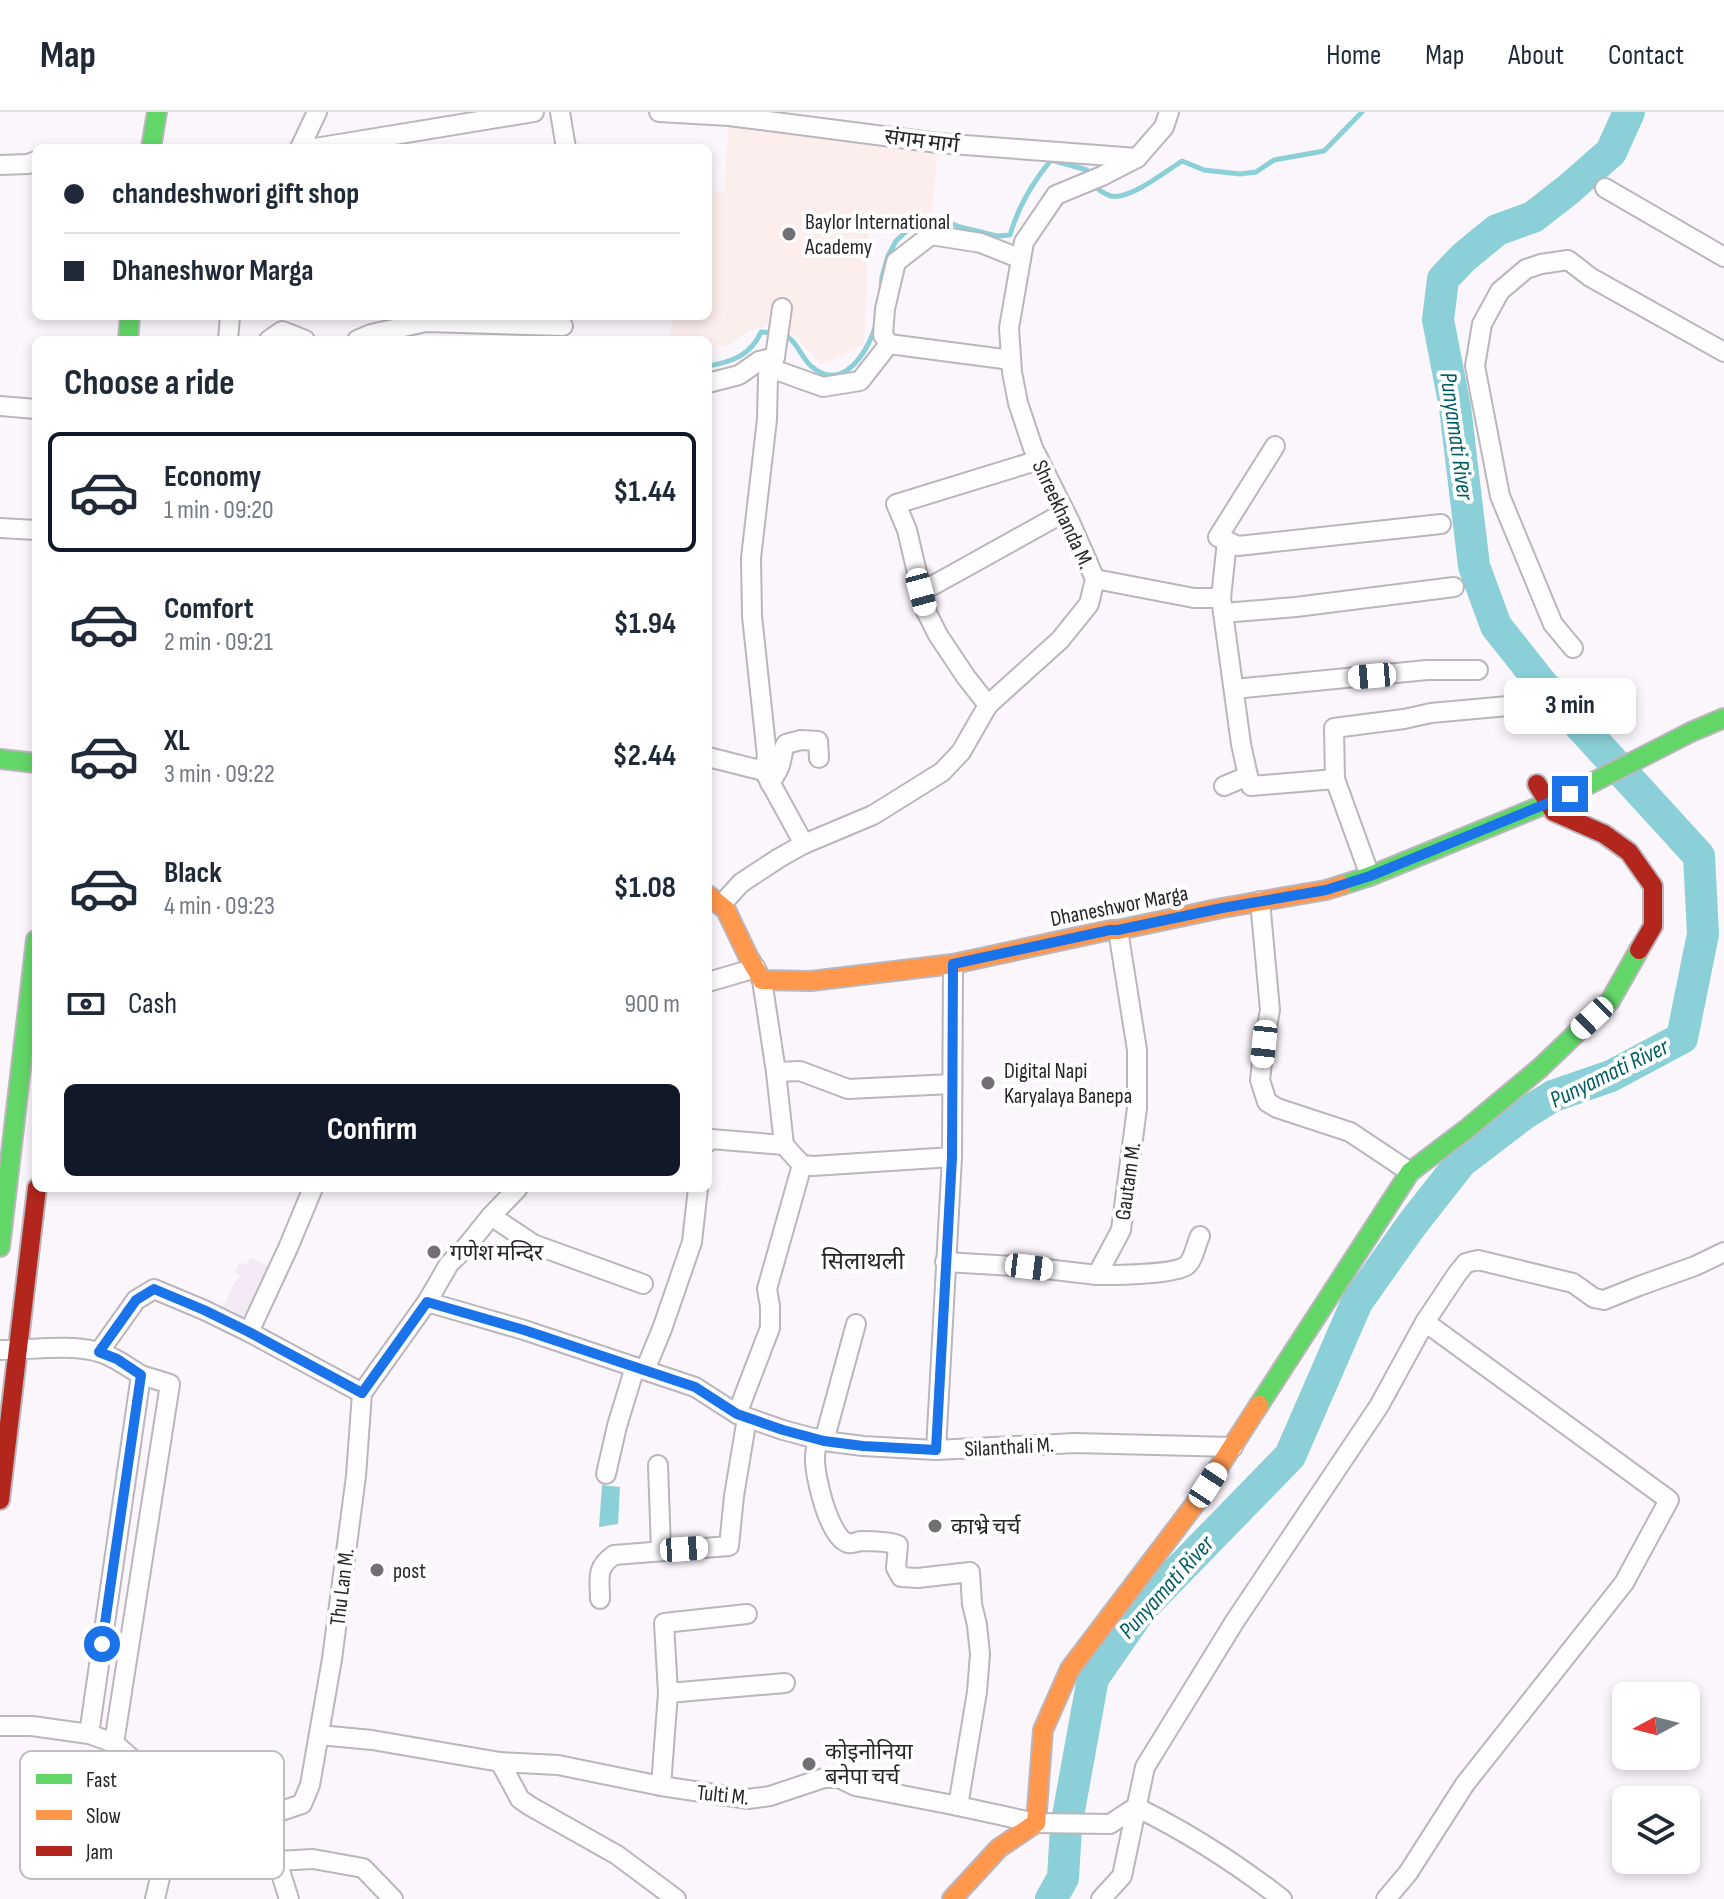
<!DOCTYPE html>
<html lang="en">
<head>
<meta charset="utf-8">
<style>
  body { margin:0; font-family:"Sofia Sans Condensed","Noto Sans Devanagari",sans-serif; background:#f6f6f7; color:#1f2937; height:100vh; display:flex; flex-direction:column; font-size:30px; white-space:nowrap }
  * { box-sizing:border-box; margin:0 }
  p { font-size:26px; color:#747a83 }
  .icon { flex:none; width:44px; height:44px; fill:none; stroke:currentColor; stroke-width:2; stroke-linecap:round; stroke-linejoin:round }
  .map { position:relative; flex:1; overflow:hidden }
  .side { position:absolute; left:32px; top:224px; width:680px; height:856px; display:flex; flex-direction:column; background:#fff; border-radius:12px; box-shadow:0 4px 12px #0003 }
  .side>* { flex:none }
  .guide { position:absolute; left:32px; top:32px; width:680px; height:176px; border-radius:12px; box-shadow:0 4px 12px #0003; display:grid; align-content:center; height:176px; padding:0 32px; background:#fff }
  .needle { width:52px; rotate:263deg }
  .controls { position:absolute; left:1612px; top:1570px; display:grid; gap:16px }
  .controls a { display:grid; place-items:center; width:88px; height:88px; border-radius:12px; background:#fff; box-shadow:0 4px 12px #0003; font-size:40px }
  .end { position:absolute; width:36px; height:36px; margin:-18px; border:10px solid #1a73e8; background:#fff; box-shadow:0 0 0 4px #fff }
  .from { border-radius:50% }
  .bubble { position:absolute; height:56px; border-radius:12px; background:#fff; box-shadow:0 4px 12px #0003; font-size:26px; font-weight:700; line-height:56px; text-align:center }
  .car { position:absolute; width:24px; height:48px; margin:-24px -12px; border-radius:10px; box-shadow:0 0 6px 2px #0007; background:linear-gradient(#fff 24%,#345 0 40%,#fff 0 76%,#345 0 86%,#fff 0) }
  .guide b { display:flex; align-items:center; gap:28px; height:76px; font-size:30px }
  .guide b+b { border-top:2px solid #e0e1e3 }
  .guide i { width:20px; height:20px; background:#1f2937 }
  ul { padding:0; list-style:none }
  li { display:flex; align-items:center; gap:24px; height:120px; margin:0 16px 12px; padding:0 16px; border:4px solid transparent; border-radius:12px }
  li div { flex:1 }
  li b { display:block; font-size:30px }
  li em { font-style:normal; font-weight:700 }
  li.current { border-color:#111827 }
  li>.icon { width:72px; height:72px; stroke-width:1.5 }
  h2 { padding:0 32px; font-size:36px; line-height:96px }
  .pay { display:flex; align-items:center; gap:20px; height:88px; padding:0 32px; font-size:30px }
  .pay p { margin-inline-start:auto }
  .cta { display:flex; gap:16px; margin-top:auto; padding:16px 32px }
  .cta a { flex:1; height:92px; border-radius:12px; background:#111827; color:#fff; font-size:32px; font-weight:700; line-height:92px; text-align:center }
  header { display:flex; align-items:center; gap:48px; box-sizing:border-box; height:112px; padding:0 40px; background:#fff; border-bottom:2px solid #e0e1e3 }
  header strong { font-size:38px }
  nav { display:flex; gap:44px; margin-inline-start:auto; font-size:28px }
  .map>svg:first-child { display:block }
</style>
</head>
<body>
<header>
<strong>Map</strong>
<nav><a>Home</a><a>Map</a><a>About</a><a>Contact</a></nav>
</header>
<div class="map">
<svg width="1724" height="1787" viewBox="0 0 1724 1787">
  <rect width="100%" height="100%" fill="#fbf6fc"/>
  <path fill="#f4eaf6" d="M250,1145l23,11 -26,56 -26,-12 14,-31 2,1 3,-6 -5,-4 4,-10 7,3z"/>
  <path fill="#fceeed" d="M729,4l209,27 -6,69 -58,13 -9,18 2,36 -3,66 -43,19 -27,-29 -23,-13 -8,6 -13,2 -21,15 -21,3v-8h-39l5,-24h34v-126l16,2z"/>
  <path fill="#8bd0d8" d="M602,1373l18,2 -2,37 -19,3z"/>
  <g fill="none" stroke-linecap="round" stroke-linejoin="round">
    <g stroke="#8bd0d8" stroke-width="5">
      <path d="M1099,78c4,2 7,5 12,6 19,4 55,-25 71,-35l22,9 36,4 16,-2 18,-12 50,-9 38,-39"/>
      <path d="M881,180l1,-15 6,-21 8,-15 18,-17 28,-4 18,7 37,9 13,-1c8,-28 22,-52 41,-75l36,10"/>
      <path d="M783,222c14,6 17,22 28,32 32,28 56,-14 65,-41"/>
      <path d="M508,228l35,-2 10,2"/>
      <path d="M708,254c24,-4 43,-11 53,-34l12,1"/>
    </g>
    <path stroke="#8bd0d8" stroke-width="32" d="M1051,1787l12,-21 3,-51 27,-149 48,-69 149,-153 67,-154 56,-79 48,-61 63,-48 29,-18 58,-20 71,-38 21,-104 -4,-78 -157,-172 -46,-58 -22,-60 -19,-159 -17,-87 5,-41 21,-22 33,-27 36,-13 36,-28 42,-37 18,-40"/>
    <defs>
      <g id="street">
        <path d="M560,0l6,36"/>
        <path d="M659,0l70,4 209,27 199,15"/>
        <path d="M300,36l17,-36"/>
        <path d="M315,36l219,-36"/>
        <path d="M0,53l28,-1 8,-3"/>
        <path d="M1605,76l119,69"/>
        <path d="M782,196l-7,49 -7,18 -1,44 -16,139 1,58 15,140 -3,15 40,73"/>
        <path d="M228,228l2,-24"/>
        <path d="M269,228l13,-9 23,9"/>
        <path d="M357,228l14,-6 55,-12 137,4"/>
        <path d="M889,232l-6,-9 2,-26 11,-47 35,-27 50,8 40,16"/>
        <path d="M889,232l122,16"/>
        <path d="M770,256l53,19 37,-6 29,-37"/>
        <path d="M708,271l31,-8 20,-14 16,-4"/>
        <path d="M0,294l36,3"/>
        <path d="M1275,334l-57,91 20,9 203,-22"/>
        <path d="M0,416l36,2"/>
        <path d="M1095,467l99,19h27l20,146 7,32 -24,10"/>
        <path d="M921,480l144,-80"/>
        <path d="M1221,486l6,-57"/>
        <path d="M1223,501l73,-6 158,-20"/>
        <path d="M1573,536l-20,-24 -53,-128 -25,-130 7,-42 18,-33 26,-22 15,-5 27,-4 22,17 134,75"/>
        <path d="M1234,577l193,-19h51"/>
        <path d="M988,593l-22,-28 -28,-42 -12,-24 -19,-81 -11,-26 143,-44"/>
        <path d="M708,645l56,14"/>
        <path d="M1248,664l3,10 84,-7 35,97"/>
        <path d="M1335,667l-1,-51 70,-9 27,-6 77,-7"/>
        <path d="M770,671c4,-7 10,-13 11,-22 2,-6 1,-11 5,-17l15,-4 17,1 1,17"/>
        <path d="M1260,789l10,109 -6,34 -4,36 7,22 10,6 73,24 60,40"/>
        <path d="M721,793l20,-22 38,-25 25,-14 69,-29 69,-43 19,-20 27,-47 72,-65 29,-36 6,-25 -25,-57 -37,-74 -15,-45 -6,-31 -3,-44 15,-86 32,-47 46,-19 35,-18 27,-31 5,-15"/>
        <path d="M762,868l14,92 8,73 18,20 11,1 139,-9"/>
        <path d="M708,870l48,-14"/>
        <path d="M776,960l24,-1 48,18 104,-5"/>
        <path d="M708,1030l3,-3 73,6"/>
        <path d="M491,1104l42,28 110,40"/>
        <path d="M945,1150l84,5 68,8 24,-45 16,-122v-58l-19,-120"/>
        <path d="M1097,1163c17,0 79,0 90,-10 7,-6 9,-21 13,-29"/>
        <path d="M427,1190l97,28 171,57 42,27 46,16 41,11 39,5 73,4 139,-7 158,4"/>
        <path d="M249,1220l39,-84 25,-60"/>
        <path d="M0,1238c30,0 73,-7 102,3 14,5 26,14 39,22l-52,359 -57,-8h-32"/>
        <path d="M99,1240l37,-52 18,-11 50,21 45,22 113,61"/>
        <path d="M645,1258l17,-41 30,-87 6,-54"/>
        <path d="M737,1302l33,-86v-22l-3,-17 35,-124"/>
        <path d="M818,1326c-1,7 -3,13 -3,19 -1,18 14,81 33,86 3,1 9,-1 12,-2 10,0 28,0 38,4l-2,23 5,9 17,1 52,-6 2,32 5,21 3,29 -3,38 -19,114"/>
        <path d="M824,1329l32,-117"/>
        <path d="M936,1338l16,-293 1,-193"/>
        <path d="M658,1353l3,85"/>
        <path d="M606,1362l11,-48 18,-59"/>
        <path d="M600,1487c0,-20 -5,-31 14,-44l115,-9 5,-50 13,-78"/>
        <path d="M668,1581l117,-10"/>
        <path d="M89,1622l25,9 26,23 141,45 21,-7 8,-19 22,-126 24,-183 6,-83 65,-91 22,-38 17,-17 25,-31 27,-28"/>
        <path d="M319,1623l53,5 128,22 58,3 103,21 87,13 22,-3 54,-18h15l16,8 103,20 78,17 74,1 26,-17c51,25 101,57 146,92"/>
        <path d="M114,1631l56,-359 -29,-9"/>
        <path d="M500,1650l20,37 10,7 87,49 59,44"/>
        <path d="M661,1674l7,-93 -4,-70 83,-9"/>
        <path d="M171,1718l39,21 67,10 36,-2 50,9 30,31"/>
        <path d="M277,1749l12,38"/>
        <path d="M155,1787l16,-69 18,-48"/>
        <path d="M1101,1787l21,-23 23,-109 90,-146 144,-215 46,-84 32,-48 9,-11 12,-3 95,23 21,15 10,2 35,-14 56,-20 29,-14"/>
        <path d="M1386,1787l22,-26 57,-89 159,-201 45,-83 -244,-178"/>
      </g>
      <g id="fast">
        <path d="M151,36l6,-36"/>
        <path d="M128,228l2,-24"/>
        <path d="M0,647l36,4"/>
        <path d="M1342,773l28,-9 200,-82 121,-62 33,-14"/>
        <path d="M0,1135l36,-307"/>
        <path d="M1259,1293l151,-233 58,-44 72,-60 70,-67 29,-51"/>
      </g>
      <g id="slow">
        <path d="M708,783l18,15 22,46 14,24 49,1 142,-17 157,-34h8l104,-22 104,-18 16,-5"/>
        <path d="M952,1787l47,-51 37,-25 7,-93 27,-61 125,-165 64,-99"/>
      </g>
      <g id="jam">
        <path d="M1537,672l17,28 50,22 25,18 24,34v40l-14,24"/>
        <path d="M0,1388l37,-312"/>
      </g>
    </defs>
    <use href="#street" stroke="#bab6bb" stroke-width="22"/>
    <use href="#fast" stroke="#bab6bb" stroke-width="22"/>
    <use href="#slow" stroke="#bab6bb" stroke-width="22"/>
    <use href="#jam" stroke="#bab6bb" stroke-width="22"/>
    <use href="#street" stroke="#fefeff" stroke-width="18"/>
    <use href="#fast" stroke="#63d668" stroke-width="18"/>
    <use href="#slow" stroke="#ff974d" stroke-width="18"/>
    <use href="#jam" stroke="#b3261e" stroke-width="18"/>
  </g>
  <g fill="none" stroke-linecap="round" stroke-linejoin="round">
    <path stroke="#1a73e8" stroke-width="10" d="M102,1532l39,-269 -24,-16 -18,-7 37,-52 18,-11 50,21 45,22 113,61 65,-91 97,28 171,57 42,27 46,16 41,11 39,5 73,4 16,-293 1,-193 157,-34h8l104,-22 104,-18 44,-14 200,-82"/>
  </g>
  <g fill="#726e74" stroke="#fff" stroke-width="3">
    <circle cx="789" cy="122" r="8"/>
    <circle cx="988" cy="971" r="8"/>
    <circle cx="434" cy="1140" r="8"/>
    <circle cx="935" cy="1414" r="8"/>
    <circle cx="377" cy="1458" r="8"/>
    <circle cx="809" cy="1652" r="8"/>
  </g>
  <g text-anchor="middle" stroke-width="8" stroke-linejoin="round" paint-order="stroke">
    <g font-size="22" fill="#29252a" stroke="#fff">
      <text transform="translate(922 28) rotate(7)" y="8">संगम मार्ग</text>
      <text transform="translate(1064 402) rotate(65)" y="8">Shreekhanda M.</text>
      <text transform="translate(1119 793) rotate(-11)" y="8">Dhaneshwor Marga</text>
      <text transform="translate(1127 1069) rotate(-82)" y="8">Gautam M.</text>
      <text transform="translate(1009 1334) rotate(-3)" y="8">Silanthali M.</text>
      <text transform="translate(341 1475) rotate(-83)" y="8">Thu Lan M.</text>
      <text transform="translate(723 1682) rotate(6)" y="8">Tulti M.</text>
    </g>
    <g font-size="22" fill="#29252a" stroke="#fff" text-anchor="start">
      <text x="805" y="117">Baylor International<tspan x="805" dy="25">Academy</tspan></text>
      <text x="1004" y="966">Digital Napi<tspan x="1004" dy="25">Karyalaya Banepa</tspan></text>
      <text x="450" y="1148">गणेश मन्दिर</text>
      <text x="951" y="1422">काभ्रे चर्च</text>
      <text x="393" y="1466">post</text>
      <text x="825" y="1647">कोइनोनिया<tspan x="825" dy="25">बनेपा चर्च</tspan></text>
    </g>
    <g font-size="24" font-style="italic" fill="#005d64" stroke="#fff">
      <text transform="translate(1457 324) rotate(82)" y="8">Punyamati River</text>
      <text transform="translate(1609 961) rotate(-26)" y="8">Punyamati River</text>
      <text transform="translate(1166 1475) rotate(-48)" y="8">Punyamati River</text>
    </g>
    <g font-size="24" fill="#29252a" stroke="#fff">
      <text x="863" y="1157">सिलाथली</text>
    </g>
  </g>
  <rect x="20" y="1639" width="264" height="128" rx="12" fill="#fff" stroke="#bfbebf" stroke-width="2"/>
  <rect x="36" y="1662" width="36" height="10" fill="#63d668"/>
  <rect x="36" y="1698" width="36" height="10" fill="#ff974d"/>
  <rect x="36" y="1734" width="36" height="10" fill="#b3261e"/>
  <g font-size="22" fill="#29252a">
    <text x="86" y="1675">Fast</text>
    <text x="86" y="1711">Slow</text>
    <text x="86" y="1747">Jam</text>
  </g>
</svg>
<div class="controls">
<a><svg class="needle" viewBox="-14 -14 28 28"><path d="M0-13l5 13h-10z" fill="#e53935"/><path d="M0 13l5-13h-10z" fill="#747a83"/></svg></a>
<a><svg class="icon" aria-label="layers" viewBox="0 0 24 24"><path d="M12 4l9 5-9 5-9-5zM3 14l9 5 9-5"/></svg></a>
</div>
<i class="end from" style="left:102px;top:1532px"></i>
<i class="end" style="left:1570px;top:682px"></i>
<div class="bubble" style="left:1504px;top:566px;width:132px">3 min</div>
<i class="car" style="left:921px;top:480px;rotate:165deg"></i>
<i class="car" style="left:1372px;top:564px;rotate:265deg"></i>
<i class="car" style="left:1592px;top:906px;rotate:226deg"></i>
<i class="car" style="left:1264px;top:932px;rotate:186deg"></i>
<i class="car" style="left:1029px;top:1155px;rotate:97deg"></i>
<i class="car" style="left:1208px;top:1373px;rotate:33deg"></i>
<i class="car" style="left:684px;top:1437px;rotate:86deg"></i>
<div class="guide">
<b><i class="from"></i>chandeshwori gift shop</b>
<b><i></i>Dhaneshwor Marga</b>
</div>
<section class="side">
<h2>Choose a ride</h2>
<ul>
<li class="current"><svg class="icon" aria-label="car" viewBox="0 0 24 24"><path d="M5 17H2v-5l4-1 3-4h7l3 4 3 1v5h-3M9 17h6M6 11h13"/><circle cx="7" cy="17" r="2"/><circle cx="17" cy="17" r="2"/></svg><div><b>Economy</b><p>1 min · 09:20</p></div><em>$1.44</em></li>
<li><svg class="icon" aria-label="car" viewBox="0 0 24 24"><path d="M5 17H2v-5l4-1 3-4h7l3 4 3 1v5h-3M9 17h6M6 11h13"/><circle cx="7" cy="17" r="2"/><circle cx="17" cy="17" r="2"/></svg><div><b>Comfort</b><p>2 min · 09:21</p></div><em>$1.94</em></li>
<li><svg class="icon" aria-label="car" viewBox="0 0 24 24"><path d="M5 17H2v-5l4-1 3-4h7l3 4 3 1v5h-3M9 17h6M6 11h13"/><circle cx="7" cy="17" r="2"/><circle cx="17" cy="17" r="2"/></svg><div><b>XL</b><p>3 min · 09:22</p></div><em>$2.44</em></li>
<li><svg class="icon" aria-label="car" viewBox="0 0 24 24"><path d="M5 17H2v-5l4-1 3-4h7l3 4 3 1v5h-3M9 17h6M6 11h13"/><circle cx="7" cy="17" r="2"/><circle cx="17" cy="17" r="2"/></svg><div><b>Black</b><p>4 min · 09:23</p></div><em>$1.08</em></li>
</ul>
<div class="pay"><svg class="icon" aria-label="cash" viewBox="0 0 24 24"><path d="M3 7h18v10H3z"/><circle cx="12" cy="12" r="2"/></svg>Cash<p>900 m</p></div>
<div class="cta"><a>Confirm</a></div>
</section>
</div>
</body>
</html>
